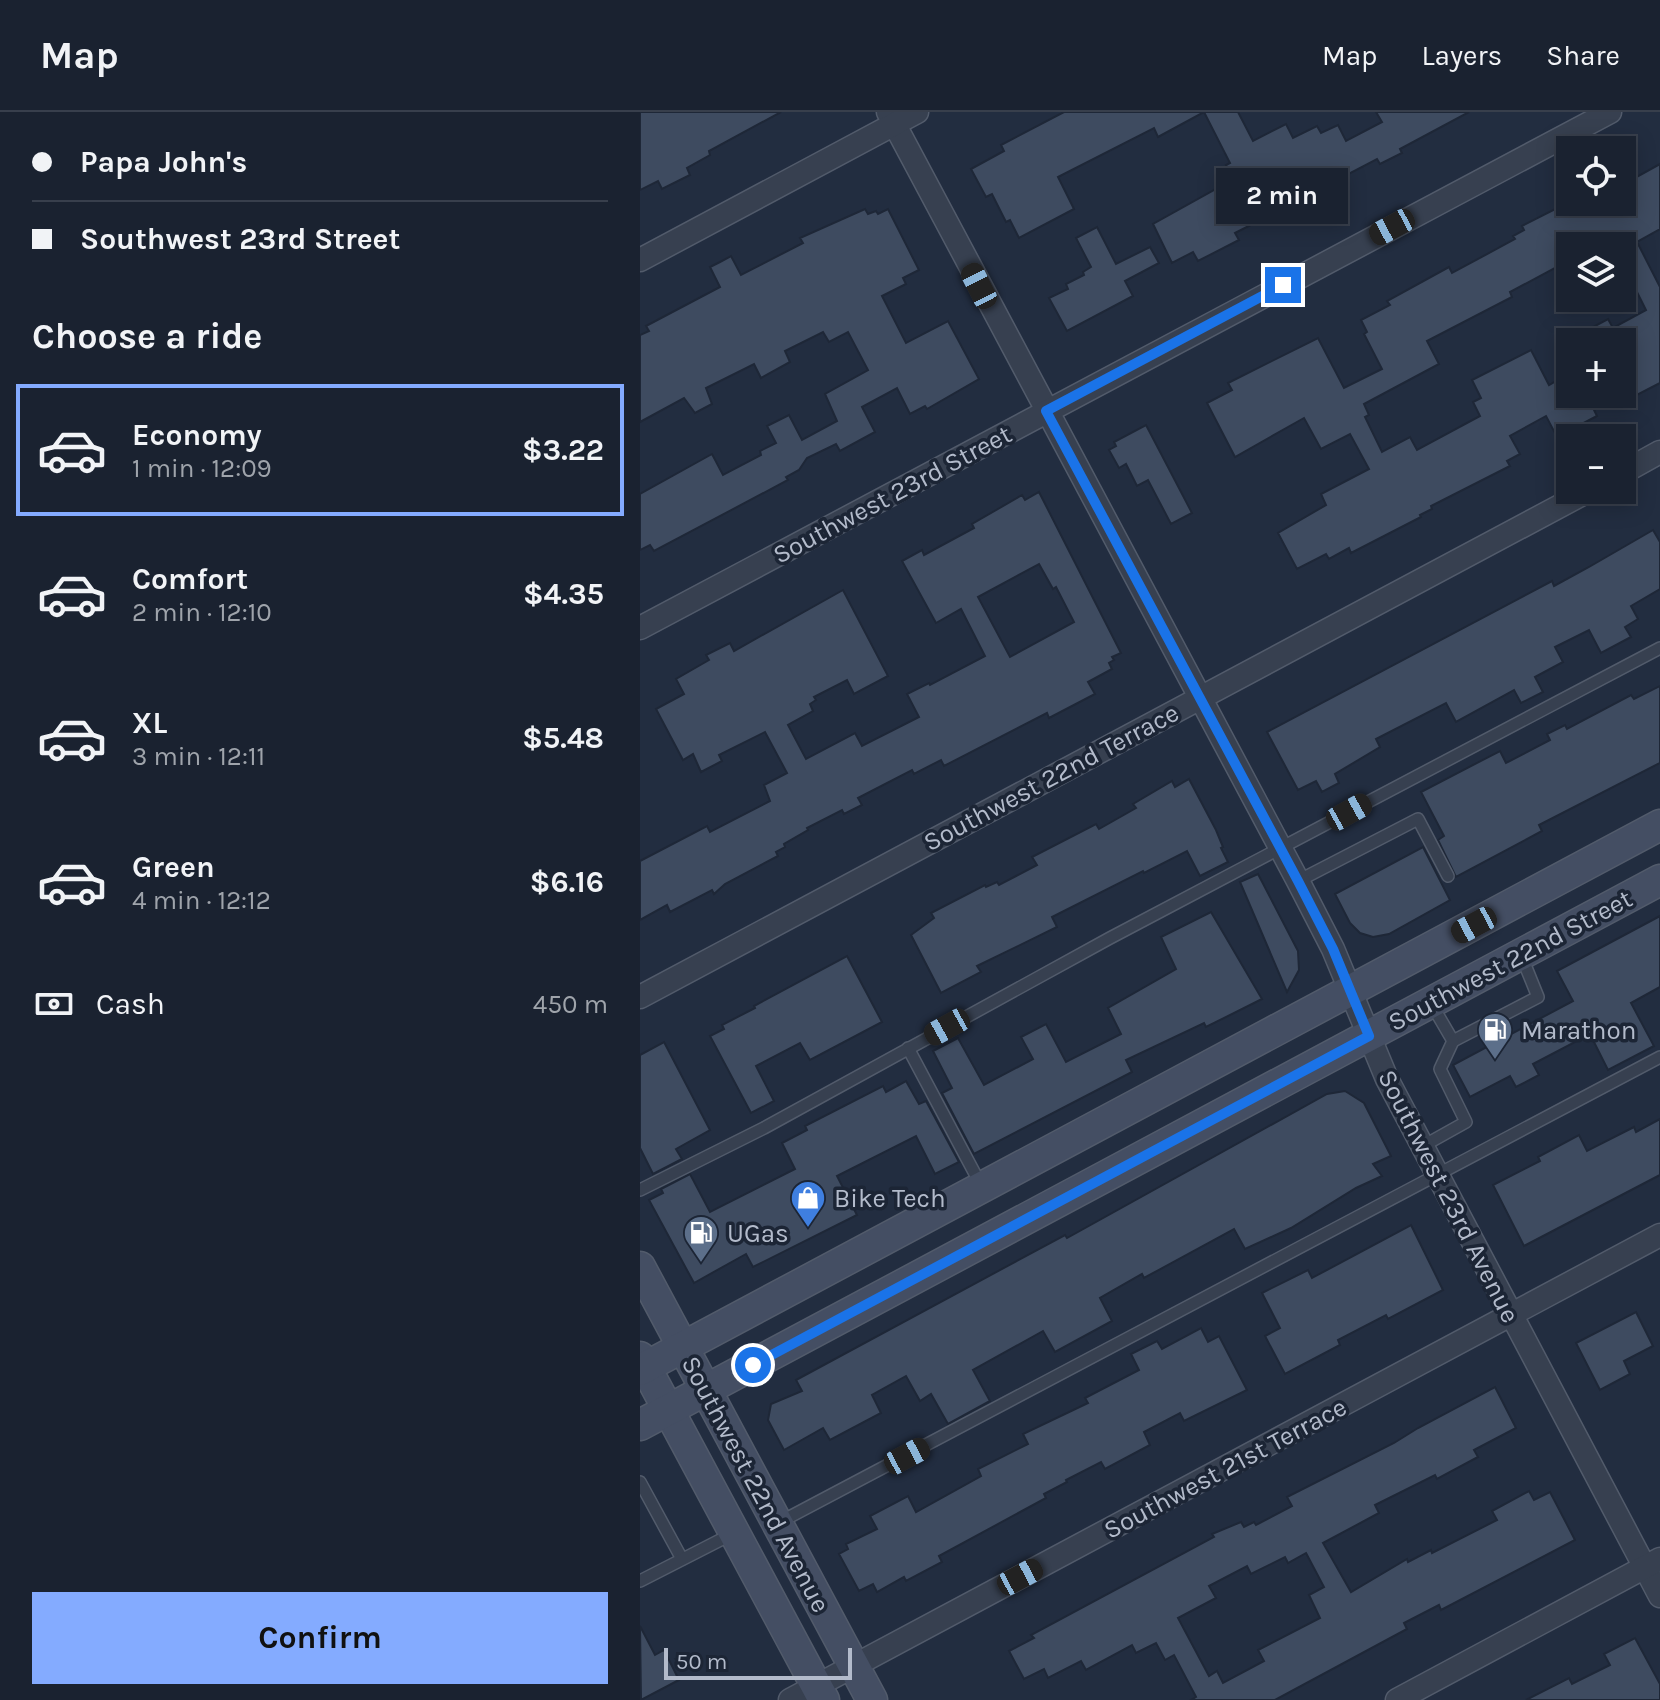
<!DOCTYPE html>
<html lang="en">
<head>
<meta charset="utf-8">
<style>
  body { margin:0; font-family:Karla,sans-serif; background:#232a38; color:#f1f3f6; height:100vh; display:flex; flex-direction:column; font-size:30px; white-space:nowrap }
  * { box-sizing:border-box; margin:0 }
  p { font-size:26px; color:#9fa4ab }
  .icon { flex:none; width:44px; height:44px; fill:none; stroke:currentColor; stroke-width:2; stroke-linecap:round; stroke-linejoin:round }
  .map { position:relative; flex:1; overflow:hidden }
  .sheet { display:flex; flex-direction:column; background:#1a2230; width:640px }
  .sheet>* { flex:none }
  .top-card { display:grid; align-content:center; height:176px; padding:0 32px; background:#1a2230 }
  .fabs { position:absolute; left:916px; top:24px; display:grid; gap:16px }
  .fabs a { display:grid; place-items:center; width:80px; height:80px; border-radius:0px; background:#1a2230; box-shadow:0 4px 20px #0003,0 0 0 2px #383f4c; font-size:40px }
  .scale { position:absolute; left:24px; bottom:20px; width:188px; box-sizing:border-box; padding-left:8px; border:4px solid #b3bbcb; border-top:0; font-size:22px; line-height:28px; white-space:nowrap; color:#b3bbcb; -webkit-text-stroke:6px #1c2535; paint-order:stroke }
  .end { position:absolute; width:36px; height:36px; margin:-18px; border:10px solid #1a73e8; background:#fff; box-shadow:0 0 0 4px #fff }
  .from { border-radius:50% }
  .bubble { position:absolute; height:56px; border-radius:0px; background:#1a2230; box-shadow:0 4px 20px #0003,0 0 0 2px #383f4c; font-size:26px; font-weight:700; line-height:56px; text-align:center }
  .car { position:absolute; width:24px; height:48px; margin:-24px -12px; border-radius:10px; box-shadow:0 0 6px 2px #0007; background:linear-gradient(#222 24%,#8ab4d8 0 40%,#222 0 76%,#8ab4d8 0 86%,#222 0) }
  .top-card b { display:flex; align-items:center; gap:28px; height:76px; font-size:30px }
  .top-card b+b { border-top:2px solid #383f4c }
  .top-card i { width:20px; height:20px; background:#f1f3f6 }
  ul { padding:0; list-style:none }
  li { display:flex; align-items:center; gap:24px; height:132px; margin:0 16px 12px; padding:0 16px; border:4px solid transparent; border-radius:0px }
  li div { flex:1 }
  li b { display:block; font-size:30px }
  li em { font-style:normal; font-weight:700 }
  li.current { border-color:#84abff }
  li>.icon { width:72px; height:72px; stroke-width:1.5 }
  h2 { padding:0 32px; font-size:36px; line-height:96px }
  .pay { display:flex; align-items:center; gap:20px; height:88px; padding:0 32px; font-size:30px }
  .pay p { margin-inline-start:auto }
  .action { display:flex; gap:16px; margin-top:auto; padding:16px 32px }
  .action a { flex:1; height:92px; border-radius:0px; background:#84abff; color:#111; font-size:32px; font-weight:700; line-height:92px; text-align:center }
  header { display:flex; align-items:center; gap:48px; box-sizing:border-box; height:112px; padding:0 40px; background:#1a2230; border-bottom:2px solid #383f4c }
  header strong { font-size:38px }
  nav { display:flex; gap:44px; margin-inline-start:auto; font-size:28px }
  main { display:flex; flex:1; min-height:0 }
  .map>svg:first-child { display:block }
</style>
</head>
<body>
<header>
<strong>Map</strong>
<nav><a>Map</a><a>Layers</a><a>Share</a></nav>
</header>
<main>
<section class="sheet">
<div class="top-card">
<b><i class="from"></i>Papa John's</b>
<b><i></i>Southwest 23rd Street</b>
</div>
<h2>Choose a ride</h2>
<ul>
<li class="current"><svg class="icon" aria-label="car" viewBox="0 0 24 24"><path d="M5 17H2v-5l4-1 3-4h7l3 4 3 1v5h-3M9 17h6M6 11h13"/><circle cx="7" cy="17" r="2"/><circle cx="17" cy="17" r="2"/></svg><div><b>Economy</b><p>1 min · 12:09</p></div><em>$3.22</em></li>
<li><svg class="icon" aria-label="car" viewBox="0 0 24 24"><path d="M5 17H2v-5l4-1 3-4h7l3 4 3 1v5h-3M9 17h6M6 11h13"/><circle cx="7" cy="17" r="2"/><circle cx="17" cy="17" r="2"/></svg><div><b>Comfort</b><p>2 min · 12:10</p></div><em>$4.35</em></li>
<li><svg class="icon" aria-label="car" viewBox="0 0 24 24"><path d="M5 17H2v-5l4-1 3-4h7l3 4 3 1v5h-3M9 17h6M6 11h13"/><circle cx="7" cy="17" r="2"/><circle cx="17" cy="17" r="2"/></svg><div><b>XL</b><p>3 min · 12:11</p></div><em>$5.48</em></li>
<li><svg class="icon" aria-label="car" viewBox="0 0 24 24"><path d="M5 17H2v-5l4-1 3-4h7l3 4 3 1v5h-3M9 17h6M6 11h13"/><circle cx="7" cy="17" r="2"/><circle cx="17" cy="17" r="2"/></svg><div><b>Green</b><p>4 min · 12:12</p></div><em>$6.16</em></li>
</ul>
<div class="pay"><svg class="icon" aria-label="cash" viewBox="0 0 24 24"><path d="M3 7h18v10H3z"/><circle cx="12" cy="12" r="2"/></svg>Cash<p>450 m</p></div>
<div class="action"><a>Confirm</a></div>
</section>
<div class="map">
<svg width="1020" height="1588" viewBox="0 0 1020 1588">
  <rect width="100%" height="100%" fill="#222d40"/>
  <g fill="#3e4b60" stroke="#1e2737" stroke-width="2" fill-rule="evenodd">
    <path d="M0,0h141l-72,39 1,4 -23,13 3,7 -28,14 -4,-8 -18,9z"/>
    <path d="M424,0h174l15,29 33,-17 7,14 24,-12 4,7 17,-8 8,16 36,-19 -6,-10h93l-69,37 2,4 -22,11 -3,-5 -61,32 3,6 -43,22 -2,-6 -39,20 4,7 -41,21 -5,-9 -21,11 -19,-39 68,-38 -2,-4 12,-7 -5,-10 4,-2 -26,-51 -46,25 -4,-9 -96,49 16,32 -55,29 -9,-18 -4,2 -14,-28 -6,3 -15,-28 33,-18 -3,-6z"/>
    <path d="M1020,52v65l-23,13 23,45v96l-27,14 -3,-6 -36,19 3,6 -40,21 -11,-21 -36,20 10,18 -13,7 3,5 -79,40 1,3 -12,6 1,2 -70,36 -2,-5 -20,11 -3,-5 -29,15 -19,-36 48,-28 -5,-11 48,-25 -19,-35 -29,15 -17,-31 -69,39 -28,-54 25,-13 -4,-7 90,-45 26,50 38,-19 -18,-35 3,-2 -6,-12 29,-15 -3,-4 62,-34 3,6 63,-34 -2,-3 11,-6 -2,-4 47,-24h53v-17zM930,134h52v16l24,48 -33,18 -5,-9 -43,23h57v52h-52v-21l-21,12 -18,-35 -59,30 9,18 -8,4 7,14 -63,34 -7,-13 -28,15 -17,-35 4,-2 -5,-11 75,-40 -12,-23 85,-44 -2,-5 60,-32z"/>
    <path d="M225,97l3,5 8,-3 2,3 10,-5 31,61 -16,8 3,6 -24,12 24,47 42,-22 31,58 -52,30 -2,-3 -15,8 -13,-26 -35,19 13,25 -35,19 -4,-7 -29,14 -8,12 -13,7 2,3 -134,71 -4,-6 -10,5v-56l72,-40 11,21 38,-20 -1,-4 16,-8 -9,-17 22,-11 13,25 35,-19 -12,-27 43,-24 -20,-38 -19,10 -6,-10 -38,19 5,11 -29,16 -7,-14 -48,24 6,16 -17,9 -11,-15 -44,24v-87l9,-4 -3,-5 74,-39 -10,-20 10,-5 11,-6 10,19 62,-32 -3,-5z"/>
    <path d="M457,115l19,37 34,-17 9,16 -34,18 8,15 -66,35 -18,-33 19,-9 -2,-5 18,-9 -1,-3 8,-5 -15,-29z"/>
    <path d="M506,313l46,88 -21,11 -23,-44 -11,6 -11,-22 -7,4 -10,-18 7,-4 -2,-4z"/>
    <path d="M399,380l82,161 -9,4 2,3 -5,3 3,6 -24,13 7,12 -46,24 -2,-5 -103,53 -3,-6 -27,14 -2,-4 -54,28 4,7 -18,9 -2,-4 -35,18 1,2 -24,14 1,3 -9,5 2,4 -53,28 -11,10 -2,-4 -42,22 -3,-7 -27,15v-59l67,-35 3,6 60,-31 -6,-16 23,-12 -22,-41 -46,23 3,6 -21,11 -8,-18 -10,6 -27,-51 28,-15 -8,-15 33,-19 -3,-5 24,-12 4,8 109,-61 45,86 -34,18 -7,-14 -33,17 2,3 -6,4 3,7 -25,14 18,34 49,-26 7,13 57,-29 -12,-23 22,-11 1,2 55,-29 -24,-47 -25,14 -34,-62 20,-11 2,5 50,-27 -2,-4 50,-29 3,5zM399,452l14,25 3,-2 18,35 -64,35 -32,-60z"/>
    <path d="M1013,418l7,12v47l-29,17 7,13 -13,8 6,10 -30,16 -12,-23 -34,17 8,15 -28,15 8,15 -22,11 -7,-13 -58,32 -10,-19 -70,36 4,8 -45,27 4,9 -17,9 -6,-11 -18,9 -31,-58 285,-151 2,5 35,-19z"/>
    <path d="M1020,574v77l-121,62 3,6 -86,46 -18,-37 6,-4 -23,-44 79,-41 6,12 44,-23 -3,-6 18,-9 2,4 64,-34 3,4z"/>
    <path d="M549,667l27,51 7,17 -2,1 7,14 -28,14 -13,-25 -43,22 -1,-2 -91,46 5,10 -80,39 4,6 -40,21 -30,-58 23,-17 -3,-5 54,-28 1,2 11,-5 2,3 38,-20 -5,-8 64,-33 3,5 37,-21 -3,-4 39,-23 3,6z"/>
    <path d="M783,735l27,53 -61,34 -16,3 -13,-4 -10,-10 -15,-29z"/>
    <path d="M618,762l40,77 1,19 -12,22 -47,-110z"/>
    <path d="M571,800l51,87 -56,28 -2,-4 -78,37 6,12 -158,82 -32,-61 10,-5 -19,-37 25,-13 26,47 49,-26 -12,-22 25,-13 20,38 55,-28 -13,-26 68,-39 -15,-32z"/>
    <path d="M1020,804v71l-29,16 23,43 -46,24 -18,-36 -57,30 6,11 -23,12 -6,-11 -40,21 -17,-32 120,-64 -16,-30z"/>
    <path d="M207,844l35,66 -72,38 -10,-17 -44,23 18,35 -23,12 -41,-77 14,-7 -2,-4 33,-17 -1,-2z"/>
    <path d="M24,930l46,88 -34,19 6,10 -29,15 -13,-26v-93z"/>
    <path d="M266,969l13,23 7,-3 33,61 -24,12 -19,-38 -79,40 20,39 -104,52 -7,-13 -52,29 -45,-83 14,-7 -2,-4 29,-15 20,38 85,-43 -13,-26 25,-13 -2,-4 78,-40 3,6z"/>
    <path d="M705,979l19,12 27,53 -18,8 9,12 -26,12 -65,40 -46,21 -11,-20 -90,49 -2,-4 -42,24 12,23 -57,31 -12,-21 -70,39 17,31 -42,23 -17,-30 -11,7 -14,-25 -34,19 9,18 -51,27 -7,-12 -39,22 -16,-30 3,-16 31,-13 -6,-11 269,-145 2,3 260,-144z"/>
    <path d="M1020,1007v56l-136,71 -31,-61 47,-24 -2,-4 41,-22 8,16 47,-24 2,5z"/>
    <path d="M771,1113l32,65 -55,29 -2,-4 -48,25 2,5 -55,29 -20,-38 15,-8 -18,-35 46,-23 4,8z"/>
    <path d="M996,1200l17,34 -29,15 6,13 -30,16 -24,-47z"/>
    <path d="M561,1216l7,14 11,-6 28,54 -63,31 -4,-8 -36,19 6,13 -45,24 -4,-7 -35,18 1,2 -23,12 2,4 -107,58 3,6 -36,19 -2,-4 -27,15 -4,-8 -14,7 -20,-37 9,-5 -2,-5 31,-15 -7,-13 38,-20 8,16 65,-36 -3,-7 50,-25 -5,-10 65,-31 -3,-5 54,-28 -8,-16 26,-13 5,8z"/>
    <path d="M855,1275l21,41 -42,22 4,7 -41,22 -2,-4 -60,30 4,8 -56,30 28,49 56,-33 1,3 23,-12 1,3 65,-33 -5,-9 37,-20 5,9 16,-8 25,48 -134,70 -2,-5 -35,18 3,6 -132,71h-84l5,-3 -22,-42 -9,5 -9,-17 -20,10 -4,-8 -46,25 -5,-9 -33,17 -4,-9 -20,10 -15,-28 25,-13 -3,-3 183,-98 -2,-3 29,-12 3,5 10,-5 2,3 36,-19 -5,-9 107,-54 24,-15zM666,1441l18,34 -15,8 11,23 -62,32 6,11 -41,22 -6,-12 -8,5 -31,-58 38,-20 -7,-12 38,-20 4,8 34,-17 3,6z"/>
    <path d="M0,1514l15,29 9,-5 15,30 -38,20z"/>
    <path d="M995,1526l25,46v16h-134l43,-22 3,6 38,-19 -6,-11z"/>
  </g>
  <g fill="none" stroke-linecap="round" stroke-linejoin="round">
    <defs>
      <g id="service">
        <path d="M658,769l120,-62 30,57"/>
        <path d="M792,893l21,36 85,-44 -17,-42"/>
        <path d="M268,936l74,139"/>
        <path d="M783,1034l43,-24 -26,-53 13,-28"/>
        <path d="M0,1078l124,-62 346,-190 550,-290"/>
        <path d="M0,1370l42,77"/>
        <path d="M140,1410l880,-465"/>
        <path d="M0,1469l94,-48"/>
      </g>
      <g id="minor">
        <path d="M248,0l410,769 35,68 54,130 273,517"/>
        <path d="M0,148l277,-148"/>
        <path d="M982,361l38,-21"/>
        <path d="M0,516l970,-516"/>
        <path d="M0,885l950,-507"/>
        <path d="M150,1588l870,-465"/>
        <path d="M757,1588l263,-141"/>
      </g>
      <g id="secondary">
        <path d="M0,1155l232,433"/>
        <path d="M0,1245l184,343"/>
        <path d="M0,1258l1020,-545"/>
        <path d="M0,1313l1020,-545"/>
      </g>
    </defs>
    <use href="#service" stroke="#525b6b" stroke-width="14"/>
    <use href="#minor" stroke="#525b6b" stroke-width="25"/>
    <use href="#secondary" stroke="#525b6b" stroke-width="33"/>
    <use href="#service" stroke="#374050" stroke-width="11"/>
    <use href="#minor" stroke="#374050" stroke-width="22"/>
    <use href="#secondary" stroke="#444e63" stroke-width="30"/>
  </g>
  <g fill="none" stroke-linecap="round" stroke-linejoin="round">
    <path stroke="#1a73e8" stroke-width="10" d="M113,1253l616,-329 -36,-87 -35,-68 -252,-470 237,-126"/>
  </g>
  <defs>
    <symbol id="fuel-pin" viewBox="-11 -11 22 30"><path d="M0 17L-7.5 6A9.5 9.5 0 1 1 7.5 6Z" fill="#5c6f8a" stroke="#1c2535"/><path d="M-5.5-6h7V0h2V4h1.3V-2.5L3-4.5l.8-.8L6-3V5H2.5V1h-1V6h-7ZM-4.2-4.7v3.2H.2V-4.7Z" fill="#fff"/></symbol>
    <symbol id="shop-pin" viewBox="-11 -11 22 30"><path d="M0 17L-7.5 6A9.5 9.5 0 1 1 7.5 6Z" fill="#3f7fe0" stroke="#1c2535"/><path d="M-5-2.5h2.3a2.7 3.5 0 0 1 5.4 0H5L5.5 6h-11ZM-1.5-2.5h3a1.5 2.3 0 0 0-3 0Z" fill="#fff"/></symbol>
  </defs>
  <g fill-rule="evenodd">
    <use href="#fuel-pin" x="835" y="898" width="40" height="54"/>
    <use href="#shop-pin" x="148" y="1066" width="40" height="54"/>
    <use href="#fuel-pin" x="41" y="1101" width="40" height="54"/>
  </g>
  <g text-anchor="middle" stroke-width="7" stroke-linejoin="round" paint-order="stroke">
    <g font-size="26" fill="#b3bbcb" stroke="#1c2535">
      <text transform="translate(252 382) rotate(-28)" y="9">Southwest 23rd Street</text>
      <text transform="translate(411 665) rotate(-28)" y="9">Southwest 22nd Terrace</text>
      <text transform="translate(870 848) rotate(-28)" y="9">Southwest 22nd Street</text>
      <text transform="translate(809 1084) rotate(63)" y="9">Southwest 23rd Avenue</text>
      <text transform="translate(585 1356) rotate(-28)" y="9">Southwest 21st Terrace</text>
      <text transform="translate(116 1372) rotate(62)" y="9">Southwest 22nd Avenue</text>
    </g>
    <g font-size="26" fill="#b3bbcb" stroke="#1c2535" text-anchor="start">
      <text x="881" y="927">Marathon</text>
      <text x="194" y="1095">Bike Tech</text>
      <text x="87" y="1130">UGas</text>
    </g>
  </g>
</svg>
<div class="fabs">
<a><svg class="icon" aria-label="locate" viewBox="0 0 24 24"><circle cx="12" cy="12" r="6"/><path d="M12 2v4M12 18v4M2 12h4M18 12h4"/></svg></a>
<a><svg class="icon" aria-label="layers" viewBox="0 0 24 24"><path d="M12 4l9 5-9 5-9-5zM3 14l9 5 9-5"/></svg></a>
<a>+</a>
<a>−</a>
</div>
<div class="scale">50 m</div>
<i class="end from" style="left:113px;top:1253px"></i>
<i class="end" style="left:643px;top:173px"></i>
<div class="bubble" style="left:576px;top:56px;width:132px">2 min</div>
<i class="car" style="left:752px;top:115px;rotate:242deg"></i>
<i class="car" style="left:339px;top:174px;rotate:333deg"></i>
<i class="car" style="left:709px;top:700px;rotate:61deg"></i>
<i class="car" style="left:834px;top:813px;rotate:242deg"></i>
<i class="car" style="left:307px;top:915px;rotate:241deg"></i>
<i class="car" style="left:267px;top:1344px;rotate:62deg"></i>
<i class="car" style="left:380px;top:1465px;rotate:62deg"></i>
</div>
</main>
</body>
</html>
